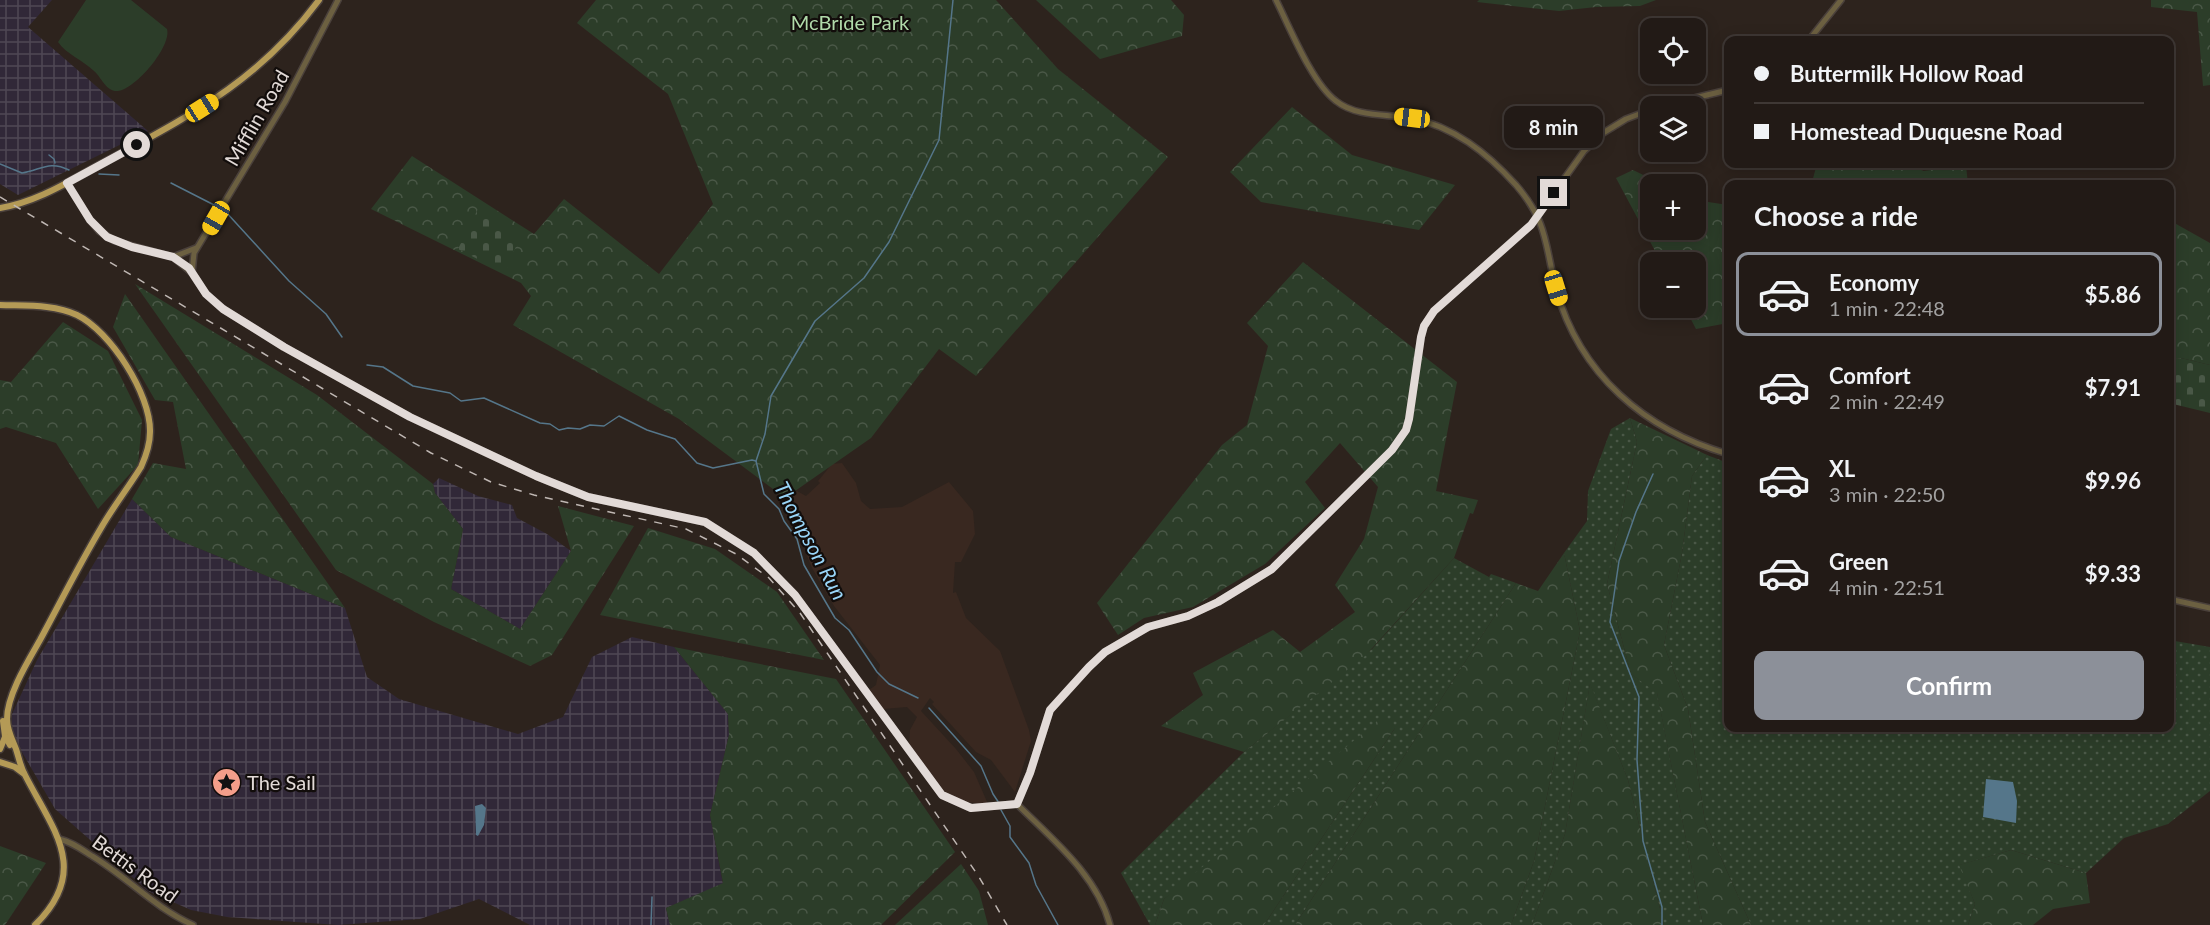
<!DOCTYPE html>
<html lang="en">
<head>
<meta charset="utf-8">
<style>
  body { margin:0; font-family:Lato,sans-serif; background:#2a231f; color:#f1f3f6; height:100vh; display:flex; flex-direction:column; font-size:22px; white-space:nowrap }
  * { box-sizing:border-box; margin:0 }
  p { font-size:20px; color:#a2a1a1 }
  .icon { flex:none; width:33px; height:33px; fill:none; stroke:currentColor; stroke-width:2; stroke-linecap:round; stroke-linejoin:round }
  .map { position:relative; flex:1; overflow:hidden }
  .drawer { position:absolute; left:1724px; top:180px; width:450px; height:552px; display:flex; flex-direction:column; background:#221a16; border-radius:12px; box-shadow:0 3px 15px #0003,0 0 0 2px #3f3835 }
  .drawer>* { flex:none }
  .top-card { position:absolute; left:1724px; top:36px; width:450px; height:132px; border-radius:12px; box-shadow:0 3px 15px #0003,0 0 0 2px #3f3835; display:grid; align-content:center; height:132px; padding:0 30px; background:#221a16 }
  .controls { position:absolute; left:1640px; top:18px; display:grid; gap:12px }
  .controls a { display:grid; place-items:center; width:66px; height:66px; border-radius:12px; background:#221a16; box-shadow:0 3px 15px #0003,0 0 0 2px #3f3835; font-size:30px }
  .end { position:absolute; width:27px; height:27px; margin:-14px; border:8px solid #e2dad7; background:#111; box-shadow:0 0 0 3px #111 }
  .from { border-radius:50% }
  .bubble { position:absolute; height:42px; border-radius:12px; background:#221a16; box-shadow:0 3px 15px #0003,0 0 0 2px #3f3835; font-size:20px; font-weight:700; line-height:42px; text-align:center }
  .car { position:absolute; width:18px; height:36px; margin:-18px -9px; border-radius:8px; box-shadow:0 0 4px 2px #0007; background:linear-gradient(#f5c518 24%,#345 0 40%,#f5c518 0 76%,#345 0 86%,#f5c518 0) }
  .top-card b { display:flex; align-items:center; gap:21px; height:57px; font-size:22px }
  .top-card b+b { border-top:2px solid #3f3835 }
  .top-card i { width:15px; height:15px; background:#f1f3f6 }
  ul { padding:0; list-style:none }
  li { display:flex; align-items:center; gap:18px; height:84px; margin:0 12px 9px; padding:0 18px; border:3px solid transparent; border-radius:12px }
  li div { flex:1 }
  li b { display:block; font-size:22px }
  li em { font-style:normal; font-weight:700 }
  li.selected { border-color:#8c9099 }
  li>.icon { width:54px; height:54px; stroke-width:1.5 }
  h2 { padding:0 30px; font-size:27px; line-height:72px }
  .cta { display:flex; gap:12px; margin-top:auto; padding:12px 30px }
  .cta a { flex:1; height:69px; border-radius:12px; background:#8c9099; color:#fff; font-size:24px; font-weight:700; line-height:69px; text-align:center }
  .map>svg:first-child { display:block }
</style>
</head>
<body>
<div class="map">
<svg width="2210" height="925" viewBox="0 0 2210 925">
  <defs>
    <pattern id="industrial-grid" width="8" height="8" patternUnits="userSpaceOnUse" patternTransform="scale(1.5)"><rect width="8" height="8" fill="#312838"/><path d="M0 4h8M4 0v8" fill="none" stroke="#4f4754"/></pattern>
    <pattern id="grass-dots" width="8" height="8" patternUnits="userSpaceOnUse" patternTransform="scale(1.5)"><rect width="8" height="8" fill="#2c3d29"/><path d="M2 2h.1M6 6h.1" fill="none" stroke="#4a5847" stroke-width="1.8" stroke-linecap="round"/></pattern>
    <pattern id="forest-crowns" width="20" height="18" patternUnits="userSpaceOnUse" patternTransform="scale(1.5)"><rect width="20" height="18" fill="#2c3d29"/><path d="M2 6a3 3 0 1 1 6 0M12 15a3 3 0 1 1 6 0" fill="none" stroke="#4a5847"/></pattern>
    <pattern id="cemetery-stones" width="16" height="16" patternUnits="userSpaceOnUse" patternTransform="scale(1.5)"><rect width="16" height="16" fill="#2c3d29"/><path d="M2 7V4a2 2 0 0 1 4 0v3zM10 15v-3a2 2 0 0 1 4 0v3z" fill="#4a5847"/></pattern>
  </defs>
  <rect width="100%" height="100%" fill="#2d231d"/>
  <path fill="#392820" d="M842,463l14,20 5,18 9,8 32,-2 47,-25 24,29 2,23 -14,28h-6l-2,31 3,-1 10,26 34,33 29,79 2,11 -16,51 -24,-32 -15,-8 -44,-48 2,-2 -4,-4 -9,13 35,38 18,23 14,32 -22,-2 -17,-7 -9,-7 -31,-41 1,-17 7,-13 -10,-10 -24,2 -14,-19 7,-5 4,-20 -46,-59 -22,-38 -7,-17 1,-11 -19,-23 -4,-14 14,-12 9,5 14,-13 -2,-2 14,-17z"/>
  <g fill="url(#industrial-grid)">
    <path d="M0,0h52l-24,27 120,104 -130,64 -18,-11z"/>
    <path d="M439,478l39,18 34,9 5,13 30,16 24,17 -51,78 -69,-40 12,-60 -28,-36 -2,-9z"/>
    <path d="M132,499l39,38 174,71 22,69 32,22 119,35 45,-17 29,-60 40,-20 42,10 54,67 1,21 -19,80 13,69 -57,24 4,17h-140l-51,-26 -59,20 -82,6 -111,-8 -36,-7 -43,-19 -93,-82 -36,-62 -7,-21v-12l25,-54z"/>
  </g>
  <g fill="url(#grass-dots)">
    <path d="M1630,418l7,24 -30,142 24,90 26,18 46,233h-39l-36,-145 -38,-96 -25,150 -33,91h-21l23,-64 46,-230 -16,-78 23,-32 1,-30 23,-62z"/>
    <path d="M1707,455l21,8v265h441v-88l41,7v144l-42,33 -44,14 -38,35 -75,-23 -51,15 15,39 -7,21h-217l-46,-103 -17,-113 -24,-64 18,-92 10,-77z"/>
    <path d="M1454,558l35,19 2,-3 25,9 -221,342h-31l131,-197 -231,171 -9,26h-5l-29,-52 123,-121 128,-103z"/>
  </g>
  <g fill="url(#forest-crowns)">
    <path d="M596,0h400l62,69 110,88 -192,219 -37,-27 -68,89 -86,60 -106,-79 -166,-94 18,-29 -10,-13 -150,-74 41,-53 122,78 30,-35 95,75 54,-70 -45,-110 -91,-71z"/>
    <path d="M1036,0h135l13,15 -2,21 -82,23z"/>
    <path d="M1479,0h177l-16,6 -44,1 -37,4 -82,-9z"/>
    <path d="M2151,0h59v85l-7,1 -6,-74 -46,-5z"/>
    <path d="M1292,107l60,48 103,30 -36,45 -158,-28 -31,-30z"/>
    <path d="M1817,164h94l12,7 43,-5 2,18h-159l3,-2z"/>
    <path d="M1633,170l29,14h-12v46h45v-30l33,5v118l-32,6 -11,-21h10v-46h-34l-45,-84z"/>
    <path d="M2169,220l41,23v122l-29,-7 -12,2z"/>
    <path d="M1303,262l154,120 -21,109 42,9 -5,14 -3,-1 -16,45 -89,98 -121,96 -83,-26 42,-31 -10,-22 80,-43 27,22 55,-40 -20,-27 29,-46 14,-52 -38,-44 -35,39 20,26 -60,56 -72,43 -49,11 -26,17 -21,-32 125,-158 25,-20 21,-79 -21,-23z"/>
    <path d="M135,284l182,111 116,89 2,9 28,36 -12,60 69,40 51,-78 -13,-45 76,20 -82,129 -22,11 -96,-44 -98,-52z"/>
    <path d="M125,294l220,314 -174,-71 -39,-38 21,-36 33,6 -13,-67 -18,-2 -42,-73z"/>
    <path d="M63,322l45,29 34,69 -4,45 -40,44 -42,-66 -50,-16 -6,2v-49l11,2z"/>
    <path d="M1630,418l77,37 -15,21 -10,77 -18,92 24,64 17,113 46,103h-48l-46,-232 -26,-19 -24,-90 30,-142z"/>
    <path d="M648,528l67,21 62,43 47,68 -224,-45z"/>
    <path d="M1564,553l16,78 -46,230 -23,64h-216l221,-342 22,8z"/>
    <path d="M674,647l162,32 119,173 -74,73h-211l-4,-17 57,-25 -13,-68 19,-80 -1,-21z"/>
    <path d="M1590,683l38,97 36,145h-132l33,-91z"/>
    <path d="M1382,717l13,11 -131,197h-109l9,-26z"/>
    <path d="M0,846l46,17 -41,62h-5z"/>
    <path d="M2011,850l75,23 4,30 -37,6 -20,16h-65l7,-21 -16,-39z"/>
    <path d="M961,864l18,27 9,34h-93z"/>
  </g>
  <g fill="url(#cemetery-stones)">
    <path d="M479,207l40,32 -14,34 -47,-24z"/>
    <path d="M2181,358l29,7v48l-41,-10v-43z"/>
  </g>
  <path fill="#2c3d29" d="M86,0h45l36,29c5,17 -31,60 -49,62 -12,1 -16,-13 -24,-20 -10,-10 -28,-17 -36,-29z"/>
  <g fill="#55768a">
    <path d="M1986,779l27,3 4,19 -1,22 -33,-6z"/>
    <path d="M482,804l4,4 -2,17 -6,11 -2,-1 -1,-29z"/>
  </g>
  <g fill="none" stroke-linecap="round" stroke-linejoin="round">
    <g stroke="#55768a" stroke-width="1.5">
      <path d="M49,155l5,4 1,4"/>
      <path d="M0,164l22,9c19,-3 27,-13 47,-3"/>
      <path d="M99,174l20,1"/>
      <path d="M171,183l47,24"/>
      <path d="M225,211l64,70 37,33 16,23"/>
      <path d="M367,365l16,2 30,19 37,7 11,8 23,-3 56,25 10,1 9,6 9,-2 12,1 10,-4 14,1 15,-10 28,14 28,9 22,24 16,5 39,-8 4,1 8,33 15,15 5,12 13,18 7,26 31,53 14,12 28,42 12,12 29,14"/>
      <path d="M756,461l9,-27 6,-38 44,-75 49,-43 25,-36 50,-102 14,-140"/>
      <path d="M1653,474l-17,38 -17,49 -9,61 29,75 -2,63 6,81 19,66v18"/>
      <path d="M929,708l52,58 12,28 6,9"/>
      <path d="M1001,810l9,16v11l19,26 7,22 22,40"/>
      <path d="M651,925l1,-28"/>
    </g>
    <defs>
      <g id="minor">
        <path d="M338,0l-53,102 -91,151 -2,20 14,21 17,15 61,38 126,70 126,59 52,21 117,25 49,31 41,42 147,200 29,13 46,-4"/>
        <path d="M1276,0c14,28 36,83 60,101 20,16 50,13 74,17 44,8 77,35 106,67 32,37 29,60 40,104 24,86 89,141 172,165"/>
        <path d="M1809,40l32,-40"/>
        <path d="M1661,106l67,-16"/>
        <path d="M67,183l23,37 9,11 16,10 58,16 23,-9"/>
        <path d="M173,257l19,16"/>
        <path d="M2169,599l41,9"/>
        <path d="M1017,804l13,-31 20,-63 39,-43 16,-15 43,-25 40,-11 30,-14 54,-33 120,-119 14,-20 3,-11 12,-82 3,-11 10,-15 97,-86 53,-74 19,-18 23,-14 24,-9"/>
        <path d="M1017,804c35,35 80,71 93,121"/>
        <path d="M59,839c13,3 22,10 33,17 35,21 63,52 101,69"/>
      </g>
      <g id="major">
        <path d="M0,208c38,-6 71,-28 105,-46 86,-47 154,-81 214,-162"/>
        <path d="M0,305c25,1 54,-1 77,10 33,16 74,79 73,117 0,12 -4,24 -9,35 -13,21 -28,40 -40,61 -22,37 -41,75 -61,112 -12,21 -33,55 -33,79 0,11 5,20 9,30 3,9 4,17 9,26 28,55 66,95 10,150"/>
        <path d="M3,721l2,15 5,9"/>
        <path d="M0,749l5,-12"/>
        <path d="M0,762l15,5 8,6"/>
      </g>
    </defs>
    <use href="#minor" stroke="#4a403b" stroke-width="8"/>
    <use href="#major" stroke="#4a403b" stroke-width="9"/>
    <use href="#minor" stroke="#6c6041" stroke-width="5"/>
    <use href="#major" stroke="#b49a56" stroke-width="6"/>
    <path stroke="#bfb7b3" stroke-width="1.5" stroke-dasharray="8 8" stroke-linecap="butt" d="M0,197l431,256 60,29 43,13 152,34 50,25 33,24 31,35 179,264 28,48"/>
  </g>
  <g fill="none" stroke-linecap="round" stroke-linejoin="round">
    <path stroke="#e2dad7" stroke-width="8" d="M137,145l-70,38 23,37 17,17 25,10 41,10 16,11 17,26 17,15 61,38 126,70 126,59 52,21 117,25 49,31 41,42 147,200 29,13 46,-4 13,-31 20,-63 39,-43 16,-15 43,-25 40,-11 30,-14 54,-33 120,-119 14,-20 3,-11 12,-82 3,-11 10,-15 97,-86 23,-32"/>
  </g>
  <defs>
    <symbol id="sight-disc" viewBox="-11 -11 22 22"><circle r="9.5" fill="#f49e8a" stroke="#120d0b"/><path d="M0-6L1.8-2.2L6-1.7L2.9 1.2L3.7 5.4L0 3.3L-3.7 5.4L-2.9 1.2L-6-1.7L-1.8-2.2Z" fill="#111"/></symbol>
  </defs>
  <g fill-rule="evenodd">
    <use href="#sight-disc" x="210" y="766" width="33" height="33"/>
  </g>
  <g text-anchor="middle" stroke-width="4.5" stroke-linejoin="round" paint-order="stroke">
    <g font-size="20" fill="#b0d9a9" stroke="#120d0b">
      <text x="850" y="30">McBride Park</text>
    </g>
    <g font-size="20" fill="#e2dad7" stroke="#120d0b">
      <text transform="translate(257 118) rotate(-60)" y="7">Mifflin Road</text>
      <text transform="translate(135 869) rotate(36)" y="7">Bettis Road</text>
    </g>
    <g font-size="20" fill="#e2dad7" stroke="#120d0b" text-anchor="start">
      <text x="247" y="790">The Sail</text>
    </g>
    <g font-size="21" font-style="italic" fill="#99d5f8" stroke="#120d0b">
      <text transform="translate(810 541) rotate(62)" y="7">Thompson Run</text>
    </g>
  </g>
</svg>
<div class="controls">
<a><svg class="icon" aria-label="locate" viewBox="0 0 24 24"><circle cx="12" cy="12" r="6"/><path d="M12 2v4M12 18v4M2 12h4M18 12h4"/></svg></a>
<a><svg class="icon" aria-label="layers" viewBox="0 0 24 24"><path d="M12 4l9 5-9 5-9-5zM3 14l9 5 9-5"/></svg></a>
<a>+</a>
<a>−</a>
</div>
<i class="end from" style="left:137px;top:145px"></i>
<i class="end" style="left:1554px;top:193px"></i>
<div class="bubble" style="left:1504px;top:106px;width:99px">8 min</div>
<i class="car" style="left:202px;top:108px;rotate:58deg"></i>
<i class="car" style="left:1412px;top:118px;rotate:277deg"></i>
<i class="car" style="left:216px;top:218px;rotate:210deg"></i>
<i class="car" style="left:1556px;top:288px;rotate:163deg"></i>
<div class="top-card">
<b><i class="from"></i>Buttermilk Hollow Road</b>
<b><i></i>Homestead Duquesne Road</b>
</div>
<section class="drawer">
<h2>Choose a ride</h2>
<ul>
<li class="selected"><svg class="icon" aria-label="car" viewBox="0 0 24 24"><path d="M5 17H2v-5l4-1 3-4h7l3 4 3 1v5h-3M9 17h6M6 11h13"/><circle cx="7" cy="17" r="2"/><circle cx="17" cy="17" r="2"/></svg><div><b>Economy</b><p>1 min · 22:48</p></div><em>$5.86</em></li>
<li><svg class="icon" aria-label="car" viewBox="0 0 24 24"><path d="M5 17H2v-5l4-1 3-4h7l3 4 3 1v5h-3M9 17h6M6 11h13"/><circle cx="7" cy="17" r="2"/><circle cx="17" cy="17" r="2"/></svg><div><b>Comfort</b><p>2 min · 22:49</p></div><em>$7.91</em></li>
<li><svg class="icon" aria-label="car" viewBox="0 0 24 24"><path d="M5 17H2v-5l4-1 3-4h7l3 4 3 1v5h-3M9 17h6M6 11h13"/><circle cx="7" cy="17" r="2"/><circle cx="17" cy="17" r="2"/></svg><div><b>XL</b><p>3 min · 22:50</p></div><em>$9.96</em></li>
<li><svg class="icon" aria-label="car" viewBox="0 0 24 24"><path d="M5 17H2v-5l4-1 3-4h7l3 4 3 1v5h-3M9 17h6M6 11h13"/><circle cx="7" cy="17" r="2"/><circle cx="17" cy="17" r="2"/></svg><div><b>Green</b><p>4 min · 22:51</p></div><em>$9.33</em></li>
</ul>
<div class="cta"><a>Confirm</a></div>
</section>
</div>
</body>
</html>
